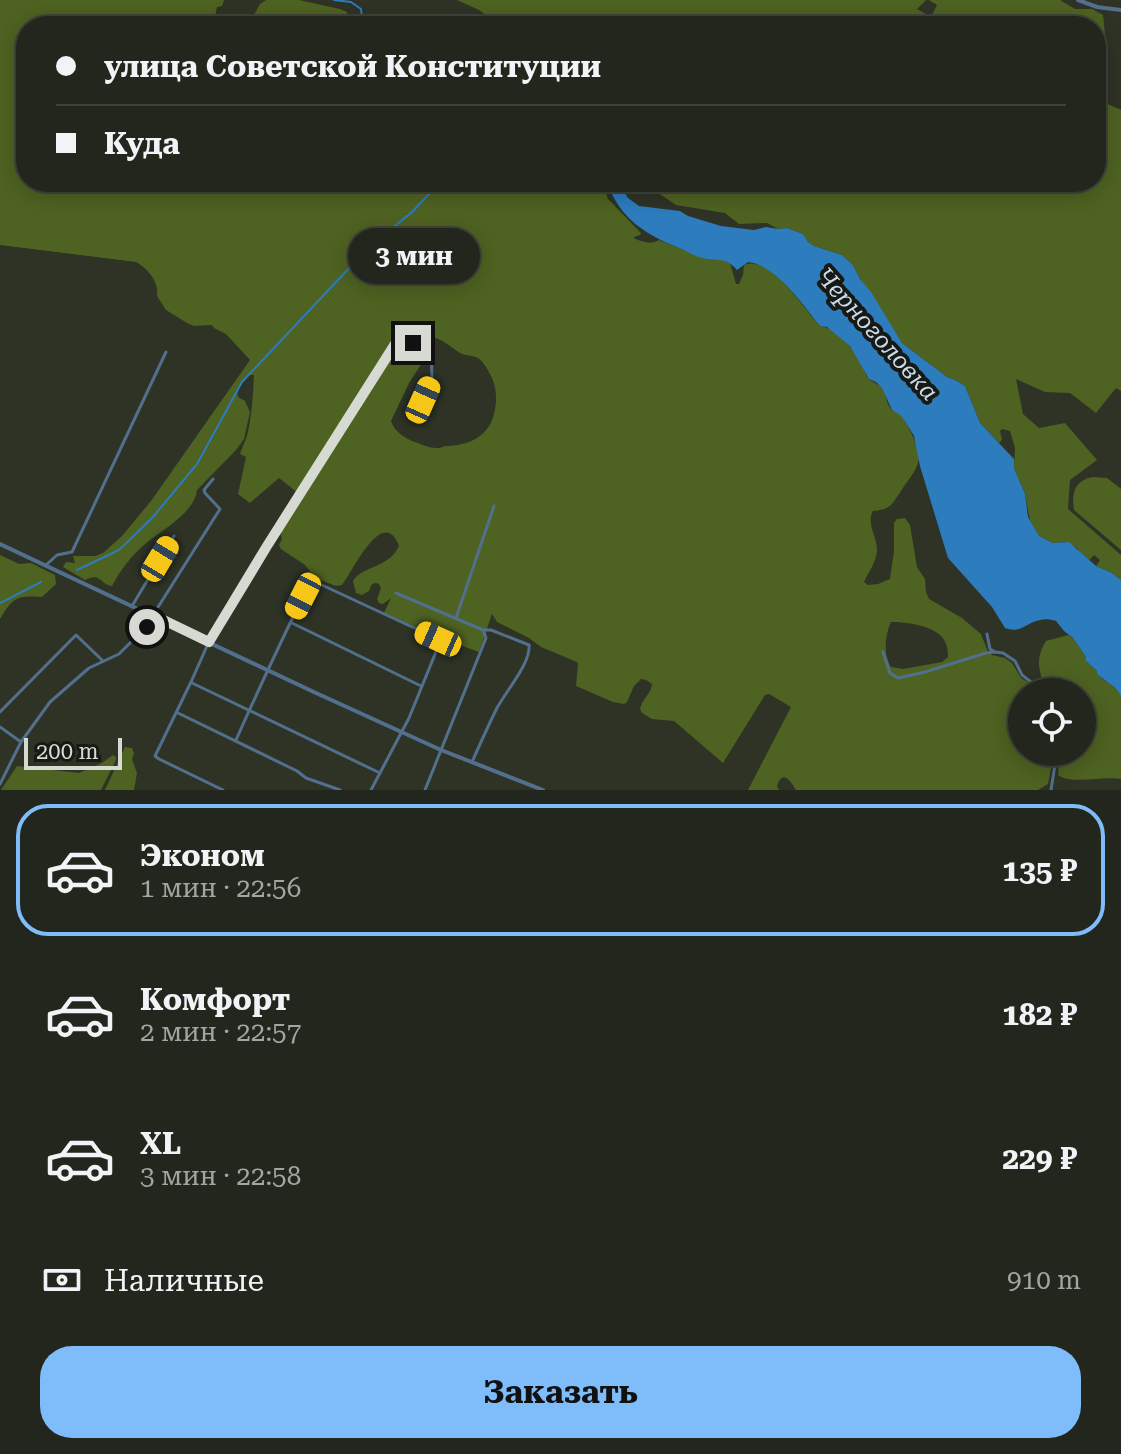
<!DOCTYPE html>
<html lang="ru">
<head>
<meta charset="utf-8">
<style>
  body { margin:0; font-family:"Roboto Serif",serif; background:#2e3229; color:#f1f3f6; height:100vh; display:flex; flex-direction:column; font-size:30px; white-space:nowrap }
  * { box-sizing:border-box; margin:0 }
  p { font-size:26px; color:#a2a5a3 }
  .icon { flex:none; width:44px; height:44px; fill:none; stroke:currentColor; stroke-width:2; stroke-linecap:round; stroke-linejoin:round }
  .map { position:relative; height:790px; overflow:hidden }
  .side { display:flex; flex-direction:column; background:#22261c; flex:1 }
  .side>* { flex:none }
  .guide { position:absolute; left:16px; top:16px; width:1090px; height:176px; border-radius:32px; box-shadow:0 4px 20px #0003,0 0 0 2px #3f433b; display:grid; align-content:center; height:176px; padding:0 40px; background:#22261c }
  .buttons { position:absolute; left:1008px; top:678px; display:grid; gap:16px }
  .buttons a { display:grid; place-items:center; width:88px; height:88px; border-radius:50%; background:#22261c; box-shadow:0 4px 20px #0003,0 0 0 2px #3f433b; font-size:40px }
  .scale { position:absolute; left:24px; bottom:20px; width:98px; box-sizing:border-box; padding-left:8px; border:4px solid #d7dad2; border-top:0; font-size:22px; line-height:28px; white-space:nowrap; color:#d7dad2; -webkit-text-stroke:6px #171914; paint-order:stroke }
  .end { position:absolute; width:36px; height:36px; margin:-18px; border:10px solid #d7dad2; background:#111; box-shadow:0 0 0 4px #111 }
  .from { border-radius:50% }
  .bubble { position:absolute; height:56px; border-radius:28px; background:#22261c; box-shadow:0 4px 20px #0003,0 0 0 2px #3f433b; font-size:26px; font-weight:700; line-height:56px; text-align:center }
  .car { position:absolute; width:24px; height:48px; margin:-24px -12px; border-radius:10px; box-shadow:0 0 6px 2px #0007; background:linear-gradient(#f5c518 24%,#345 0 40%,#f5c518 0 76%,#345 0 86%,#f5c518 0) }
  .guide b { display:flex; align-items:center; gap:28px; height:76px; font-size:30px }
  .guide b+b { border-top:2px solid #3f433b }
  .guide i { width:20px; height:20px; background:#f1f3f6 }
  ul { padding:14px 0 0; list-style:none }
  li { display:flex; align-items:center; gap:24px; height:132px; margin:0 16px 12px; padding:0 24px; border:4px solid transparent; border-radius:32px }
  li div { flex:1 }
  li b { display:block; font-size:30px }
  li em { font-style:normal; font-weight:700 }
  li.active { border-color:#7ebdf9 }
  li>.icon { width:72px; height:72px; stroke-width:1.5 }
  .pay { display:flex; align-items:center; gap:20px; height:88px; padding:0 40px; font-size:30px }
  .pay p { margin-inline-start:auto }
  .primary-button { display:flex; gap:16px; margin-top:auto; padding:16px 40px }
  .primary-button a { flex:1; height:92px; border-radius:32px; background:#7ebdf9; color:#111; font-size:32px; font-weight:700; line-height:92px; text-align:center }
  .map>svg:first-child { display:block }
</style>
</head>
<body>
<div class="map">
<svg width="1121" height="790" viewBox="0 0 1121 790">
  <rect width="100%" height="100%" fill="#2e3326"/>
  <g fill="#4e6221" fill-rule="evenodd">
    <path d="M0,0h224l-2,6 -5,1 -4,19h-187v156h576l6,17 33,34 -1,2 -6,2 1,2c9,3 15,6 24,1l44,18 21,1 6,4 6,21h3l4,-9 1,-10c26,-11 60,44 76,61 17,2 32,21 40,35 3,5 5,13 8,17 4,5 11,5 15,11 3,5 3,12 6,17 7,10 1,0 10,7 8,7 20,35 20,45 -1,12 -12,23 -18,33 -10,14 -9,18 -28,20 -7,13 4,25 4,39 -1,13 -8,21 -13,32l4,3 10,-1 12,-5 4,-28v-28l3,-4 8,-1 5,7 7,42 8,12 1,13 3,7 33,19 19,16 7,18 4,3 13,3 7,5 9,15 20,12 1,2h-20v60h32l-6,32 -10,6h-242c-5,-8 -13,-22 -19,-4l2,4h-31l43,-83 -22,-13 -4,1 -42,68 -49,-42 -22,-2 -10,-6 -2,-4c2,-10 11,-15 12,-25l-6,-4 -5,-1 -7,7 -7,16 -3,2 -11,-2 -37,-16 2,-22 -1,-2 -36,-15 -12,-9 -32,-16 -5,-8 -13,38 -44,-16 -51,-23 7,-15 -8,6 -4,-1 -2,-4 4,-11 -2,-4 -3,-1 -4,1 -3,7 -7,4 -6,-2 -3,-12c10,-16 35,-12 46,-35 -16,-42 -47,27 -57,39l-6,1 -21,-8 -10,-13 -24,-16 -2,-4 3,-6 -2,-8 116,-185 32,-1 -4,15 -15,23 -18,38c3,11 16,19 27,22 5,2 12,5 18,5 5,1 6,-2 12,-2 21,-1 40,-9 46,-32 3,-12 3,-24 -2,-36 -3,-6 -8,-16 -14,-20 -5,-3 -12,-2 -18,-5 -11,-7 -18,-15 -32,-17l-36,6 -94,151 -19,-15 -29,25 -12,-9 8,-37 -6,-3c2,-6 5,-12 7,-18 5,-20 6,-41 7,-61h-5l-12,15 1,7 7,4 5,11 -6,27 -8,11 -39,40c-2,23 -37,41 -53,55 -13,11 -24,26 -32,41 -13,-2 -11,-14 -27,-6l-22,-13 3,-5 9,1 -2,-7h22l8,-3 19,-17 29,-35 99,-141 -24,-26 -12,-6 -2,-3 -18,1 -7,-3 -21,-13 -9,-14c2,-15 -9,-27 -21,-34l-136,-17zM891,622c15,0 40,3 51,15 5,6 6,13 6,20l-6,5 -39,7 -12,-2c-8,-12 -6,-32 0,-45z"/>
    <path d="M266,0h33l41,9 7,3 1,14h-100l12,-22z"/>
    <path d="M457,0h469l-9,9 14,8 6,-12 -8,-5h131l15,9h17l11,6 3,28 -10,26v-43h-596l-21,-16z"/>
    <path d="M1096,99l25,11v281l-5,-3 -20,25 -26,-20 -25,-1 -29,-13 7,35 16,14 26,-5 32,37 -27,20 -2,29 53,46v25l-9,-7 -16,-7 4,-6 -6,-5 -5,5 -9,-7 -3,-5 -11,-6 -13,1 -14,-7 -9,-15 -5,-27 -11,-26 1,-20 -5,-17 -8,-2 -2,2 2,9 -3,3 -19,-20 -15,-37 -8,-5 -10,-4 -45,-34 -42,-64 -7,-14 -11,-10 -28,-9 -6,-4 -5,-8 -16,-6 -9,1 -11,-6 -28,1 -14,-11 -49,-8 -34,-23h454z"/>
    <path d="M1093,477l14,1 14,11v61l-47,-40c-3,-17 1,-30 19,-33z"/>
    <path d="M0,555l19,9 12,-1 24,12 1,9 -14,13c-25,-2 -29,0 -42,22z"/>
    <path d="M1068,635l5,3 13,19 -1,3 12,11v3c8,8 19,12 24,22v83c-18,-3 -50,6 -63,-4l2,-23h22v-60h-34c-9,-19 -14,-31 -2,-51z"/>
    <path d="M125,747l7,1 2,5 -2,6 5,14 -3,17h-29z"/>
    <path d="M113,755l3,2v3l-15,30h-100l16,-24 62,7 23,-10z"/>
  </g>
  <path fill="#2c7cbe" d="M607,182h11l10,16 11,8 41,5 8,5 33,10 33,4 12,-3 12,2 9,-1 16,6 5,8 6,4 28,9 11,10 7,14 11,13 31,51 45,34 10,4 8,5 15,37 34,36v9l11,26 3,23 11,19 14,7 16,-1 27,24 16,7 9,7v116c-5,-10 -16,-15 -24,-22v-3l-12,-11 1,-3 -13,-19 -9,-7 -8,-10c-25,-8 -31,15 -51,7l-13,-21 -44,-49 -28,-92 -6,-30 -9,-15 -6,-7 -7,-4 -10,-22 -6,-6 -7,-3 -19,-33 -23,-19 -7,-1c-17,-21 -44,-61 -72,-64l-11,8c-12,-14 -19,-8 -34,-12 -8,-1 -16,-7 -24,-10 -34,-14 -59,-29 -72,-66z"/>
  <g fill="none" stroke-linecap="round" stroke-linejoin="round">
    <g stroke="#2c7cbe" stroke-width="2">
      <path d="M334,0l17,2 10,7 1,9 -7,3v5"/>
      <path d="M77,570l42,-20 34,-33 44,-53 45,-82 125,-133 45,-37 16,-17 15,-13"/>
      <path d="M0,603l41,-21"/>
    </g>
    <g stroke="#52708d" stroke-width="3">
      <path d="M46,565l11,-10 15,-3 94,-200"/>
      <path d="M396,593l87,37h8l38,15c2,18 -23,46 -32,63 -9,18 -17,36 -25,54"/>
      <path d="M132,606l42,-70"/>
      <path d="M456,618l38,-112"/>
      <path d="M292,623l129,63"/>
      <path d="M987,634l3,15 5,3 8,1 12,8 7,14 22,17"/>
      <path d="M883,652l7,21 8,5 27,-6 61,-19 9,-1"/>
      <path d="M192,683l188,90"/>
      <path d="M0,712l76,-77 26,25"/>
      <path d="M178,713l119,58 9,7 34,12"/>
      <path d="M0,727l21,15"/>
      <path d="M236,740c24,-54 49,-107 75,-160l127,59 2,3 -31,76 -38,72"/>
      <path d="M0,784l21,-42 29,-40 39,-34 30,-14 34,-34v-5l67,-106 -15,-16 -1,-3 9,-11"/>
      <path d="M223,790l-64,-31 -4,-3 36,-74 20,-45 184,-293 36,-2 1,39 -9,19"/>
      <path d="M425,790l61,-152 -3,-8"/>
      <path d="M1051,790l6,-38"/>
    </g>
    <g stroke="#52708d" stroke-width="4">
      <path d="M1078,0l19,7 24,3"/>
      <path d="M0,544l316,149 125,57 102,40"/>
    </g>
  </g>
  <g fill="none" stroke-linecap="round" stroke-linejoin="round">
    <path stroke="#d7dad2" stroke-width="10" d="M147,627l6,-7v-5l56,27 58,-96 128,-202 18,-1"/>
  </g>
  <g text-anchor="middle" stroke-width="8" stroke-linejoin="round" paint-order="stroke">
    <g font-size="24" font-style="italic" fill="#c8daec" stroke="#171914">
      <text transform="translate(877 334) rotate(48)" y="8">Черноголовка</text>
    </g>
  </g>
</svg>
<div class="buttons">
<a><svg class="icon" aria-label="locate" viewBox="0 0 24 24"><circle cx="12" cy="12" r="6"/><path d="M12 2v4M12 18v4M2 12h4M18 12h4"/></svg></a>
</div>
<div class="scale">200 m</div>
<i class="end from" style="left:147px;top:627px"></i>
<i class="end" style="left:413px;top:343px"></i>
<div class="bubble" style="left:348px;top:228px;width:132px">3 мин</div>
<i class="car" style="left:423px;top:400px;rotate:24deg"></i>
<i class="car" style="left:160px;top:559px;rotate:31deg"></i>
<i class="car" style="left:303px;top:596px;rotate:207deg"></i>
<i class="car" style="left:438px;top:639px;rotate:294deg"></i>
<div class="guide">
<b><i class="from"></i>улица Советской Конституции</b>
<b><i></i>Куда</b>
</div>
</div>
<section class="side">
<ul>
<li class="active"><svg class="icon" aria-label="car" viewBox="0 0 24 24"><path d="M5 17H2v-5l4-1 3-4h7l3 4 3 1v5h-3M9 17h6M6 11h13"/><circle cx="7" cy="17" r="2"/><circle cx="17" cy="17" r="2"/></svg><div><b>Эконом</b><p>1 мин · 22:56</p></div><em>135 ₽</em></li>
<li><svg class="icon" aria-label="car" viewBox="0 0 24 24"><path d="M5 17H2v-5l4-1 3-4h7l3 4 3 1v5h-3M9 17h6M6 11h13"/><circle cx="7" cy="17" r="2"/><circle cx="17" cy="17" r="2"/></svg><div><b>Комфорт</b><p>2 мин · 22:57</p></div><em>182 ₽</em></li>
<li><svg class="icon" aria-label="car" viewBox="0 0 24 24"><path d="M5 17H2v-5l4-1 3-4h7l3 4 3 1v5h-3M9 17h6M6 11h13"/><circle cx="7" cy="17" r="2"/><circle cx="17" cy="17" r="2"/></svg><div><b>XL</b><p>3 мин · 22:58</p></div><em>229 ₽</em></li>
</ul>
<div class="pay"><svg class="icon" aria-label="cash" viewBox="0 0 24 24"><path d="M3 7h18v10H3z"/><circle cx="12" cy="12" r="2"/></svg>Наличные<p>910 m</p></div>
<div class="primary-button"><a>Заказать</a></div>
</section>
</body>
</html>
